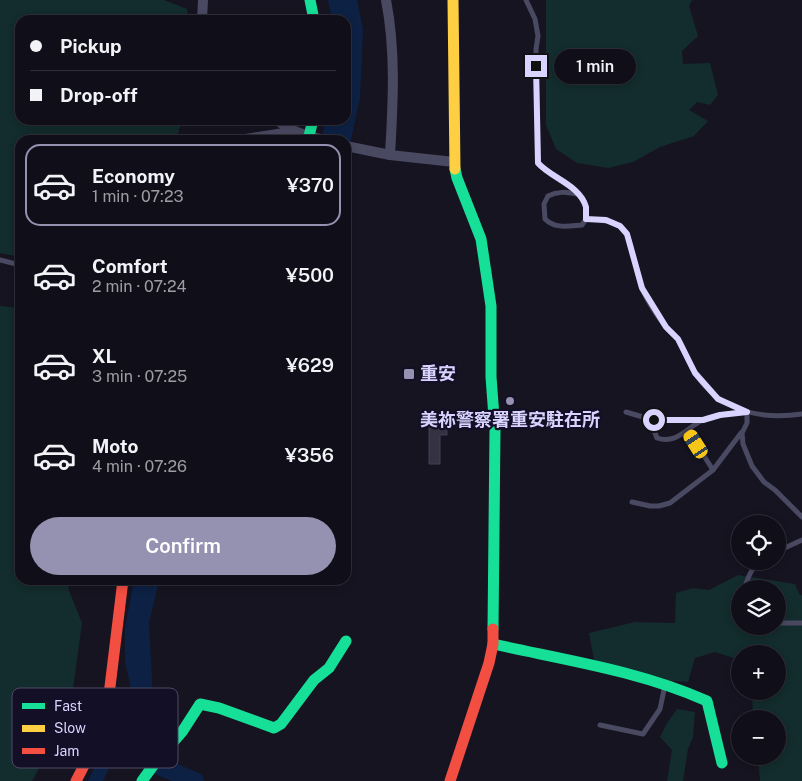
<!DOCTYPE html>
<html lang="en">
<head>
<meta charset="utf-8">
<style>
  body { margin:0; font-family:"Public Sans","Noto Sans JP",sans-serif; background:#191822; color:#f1f3f6; height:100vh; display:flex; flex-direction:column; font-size:19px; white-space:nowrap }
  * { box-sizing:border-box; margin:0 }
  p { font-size:16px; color:#9c9ca2 }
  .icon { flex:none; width:28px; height:28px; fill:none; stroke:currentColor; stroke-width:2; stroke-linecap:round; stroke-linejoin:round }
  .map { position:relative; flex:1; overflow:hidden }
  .panel { position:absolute; left:15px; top:135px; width:336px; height:450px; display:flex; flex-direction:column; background:#100f19; border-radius:15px; box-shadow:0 2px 8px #0003,0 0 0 1px #302f38 }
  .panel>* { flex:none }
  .banner { position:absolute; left:15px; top:15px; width:336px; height:110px; border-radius:15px; box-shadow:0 2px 8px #0003,0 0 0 1px #302f38; display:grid; align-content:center; height:110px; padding:0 15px; background:#100f19 }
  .buttons { position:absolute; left:731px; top:515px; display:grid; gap:10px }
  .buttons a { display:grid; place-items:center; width:55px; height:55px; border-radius:50%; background:#100f19; box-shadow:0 2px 8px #0003,0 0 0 1px #302f38; font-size:25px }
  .end { position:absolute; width:22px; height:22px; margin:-11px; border:6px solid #d9d4ff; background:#111; box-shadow:0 0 0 2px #111 }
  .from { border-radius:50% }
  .bubble { position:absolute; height:35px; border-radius:18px; background:#100f19; box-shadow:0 2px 8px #0003,0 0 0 1px #302f38; font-size:16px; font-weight:600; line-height:35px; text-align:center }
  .car { position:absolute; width:15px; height:30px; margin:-15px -8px; border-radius:6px; box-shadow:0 0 4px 1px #0007; background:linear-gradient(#f5c518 24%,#345 0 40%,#f5c518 0 76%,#345 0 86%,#f5c518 0) }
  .banner b { display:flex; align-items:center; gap:18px; height:48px; font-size:19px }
  .banner b+b { border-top:1px solid #302f38 }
  .banner i { width:12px; height:12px; background:#f1f3f6 }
  ul { padding:9px 0 0; list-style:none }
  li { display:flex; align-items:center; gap:15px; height:82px; margin:0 10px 8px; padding:0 5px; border:2px solid transparent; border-radius:15px }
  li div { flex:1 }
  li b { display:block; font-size:19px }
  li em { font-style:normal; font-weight:600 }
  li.on { border-color:#9591b1 }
  li>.icon { width:45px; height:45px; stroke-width:1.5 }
  .button { display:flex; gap:10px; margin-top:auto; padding:10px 15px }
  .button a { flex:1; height:58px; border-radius:30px; background:#9591b1; color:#fff; font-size:20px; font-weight:600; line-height:58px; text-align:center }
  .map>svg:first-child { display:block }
</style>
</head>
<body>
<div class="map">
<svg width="802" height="781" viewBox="0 0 802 781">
  <rect width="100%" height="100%" fill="#161421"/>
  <g fill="#132c2d" fill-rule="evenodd">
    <path d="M0,0h164l23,9 1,11h-168v100h162l-6,20h-156v117l-20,-4z"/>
    <path d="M546,0h146l-3,6 9,30 -16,15 1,13 27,-1 8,32 -8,10 -13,-3 -8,8 19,11 -14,15 -34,11 -27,15 -25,6 -31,-5 -21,-14 -10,-24z"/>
    <path d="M0,306l20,2v272h53l-5,8 14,35 -12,88 -38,70h-32z"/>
    <path d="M738,575l57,9 5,11h2v186h-42l-2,-25h20v-37h-25l-1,-28h26v-37h-38v6l-25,-8 -20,6 -7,24 -27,-2 -67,-20 -5,-27 46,-11 40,1 1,-30 17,-5 16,2zM740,589h38v37h-38z"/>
    <path d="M677,709l18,3 -2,25 -5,12 -5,32h-16l5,-31 -12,-13 7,-14z"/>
  </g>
  <g fill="#0d2144">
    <path d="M328,0h29l6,29 -3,69 -14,65v-23h-25l5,-20h20v-100h-14z"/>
    <path d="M134,580h25l-10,43 4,75 -5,26 -16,14 -23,30 -6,13h-15l13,-26 21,-24 7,-26 2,-16 -6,-27v-34z"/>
  </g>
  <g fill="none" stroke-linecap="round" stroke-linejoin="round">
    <path stroke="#0d2144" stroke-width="18" d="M114,747l81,34"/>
  </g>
  <path fill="#343243" stroke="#433f54" d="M429,421h10v4h8v10h-7v29h-11z"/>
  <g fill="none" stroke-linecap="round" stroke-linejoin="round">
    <g stroke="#4a4962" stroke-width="5">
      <path d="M526,0l9,19 3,17 -2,13 2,114c13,15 42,22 48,44 0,3 0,8 0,12"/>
      <path d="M577,194c-11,-2 -19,-3 -29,2l-4,8 1,15c10,10 23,7 37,6l4,-6c14,1 29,1 39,12 6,8 12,43 16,55 4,12 18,33 26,42 3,4 8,7 11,11 7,10 10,23 17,34 24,38 65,47 107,41"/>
      <path d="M0,260l20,5"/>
      <path d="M626,412l27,8h49"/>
      <path d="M653,420v8l4,10c20,7 30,-11 46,-18 14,-6 30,-7 44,-8v11l-5,10 1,11 9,22 12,16 11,8 27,27"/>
      <path d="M688,431l25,39"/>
      <path d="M632,502l18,4h9l11,-3 43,-33 28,-37"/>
      <path d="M778,551l24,-11"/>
      <path d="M744,589c4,-11 7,-21 16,-28"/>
      <path d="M778,623h24"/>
      <path d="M600,725l43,9 17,-25 5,-24"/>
    </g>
    <g stroke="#4a4962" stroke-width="10">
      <path d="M386,0c10,51 7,103 4,155"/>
      <path d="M202,20l1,-20"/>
      <path d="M277,120c14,12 29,15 47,20"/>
      <path d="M239,140l45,-7 5,-4"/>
      <path d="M346,146l44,9 64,7"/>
    </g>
    <g stroke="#16e098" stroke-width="11">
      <path d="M310,0l4,20"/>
      <path d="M308,140l5,-20"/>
      <path d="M455,169l2,9 24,61 10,67v71l4,53 -2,199"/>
      <path d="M493,644c72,16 147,27 214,57l15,62"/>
      <path d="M142,781l13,-18 27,-31 18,-28 19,4 55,20 7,-4 33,-44 15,-12 17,-27"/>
    </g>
    <path stroke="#ffcf43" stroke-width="11" d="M453,0l2,169"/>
    <g stroke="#f24e42" stroke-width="11">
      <path d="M76,781c14,-26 25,-50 32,-78l15,-123"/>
      <path d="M450,781l39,-118 4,-19v-15"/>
    </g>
  </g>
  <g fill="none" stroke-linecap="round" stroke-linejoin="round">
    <path stroke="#d9d4ff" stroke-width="6" d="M536,66l2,97c13,15 42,22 48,44 0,3 0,8 0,12l20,1 14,6 7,8 15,54 24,39 12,12 17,34 23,26 29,13 -27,3 -17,5h-49"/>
  </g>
  <g fill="#9591b1" stroke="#130f26" stroke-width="2">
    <rect x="403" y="368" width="12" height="12" rx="2.5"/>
    <circle cx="510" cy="401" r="5"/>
  </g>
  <g text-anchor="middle" stroke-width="4.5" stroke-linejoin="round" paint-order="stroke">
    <g font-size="18" font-weight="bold" fill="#d9d4ff" stroke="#130f26" text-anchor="start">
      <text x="420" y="380">重安</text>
      <text x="510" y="426" text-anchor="middle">美祢警察署重安駐在所</text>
    </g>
  </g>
  <rect x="12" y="688" width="166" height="80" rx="8" fill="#130f26" stroke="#4e4a67" stroke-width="1"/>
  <rect x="22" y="703" width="23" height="6" fill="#16e098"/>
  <rect x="22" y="725" width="23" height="7" fill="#ffcf43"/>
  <rect x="22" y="748" width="23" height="6" fill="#f24e42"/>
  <g font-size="14" fill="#d9d4ff">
    <text x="54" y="711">Fast</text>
    <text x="54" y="733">Slow</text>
    <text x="54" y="756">Jam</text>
  </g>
</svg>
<div class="buttons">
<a><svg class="icon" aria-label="locate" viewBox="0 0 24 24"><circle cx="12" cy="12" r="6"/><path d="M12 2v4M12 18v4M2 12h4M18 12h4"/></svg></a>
<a><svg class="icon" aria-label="layers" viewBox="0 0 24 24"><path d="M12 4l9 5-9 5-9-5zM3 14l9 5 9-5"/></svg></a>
<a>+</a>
<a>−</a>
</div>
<i class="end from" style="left:654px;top:420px"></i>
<i class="end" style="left:536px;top:66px"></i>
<div class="bubble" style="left:554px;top:49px;width:82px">1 min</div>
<i class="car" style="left:696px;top:444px;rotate:327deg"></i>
<div class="banner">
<b><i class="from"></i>Pickup</b>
<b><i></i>Drop-off</b>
</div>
<section class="panel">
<ul>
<li class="on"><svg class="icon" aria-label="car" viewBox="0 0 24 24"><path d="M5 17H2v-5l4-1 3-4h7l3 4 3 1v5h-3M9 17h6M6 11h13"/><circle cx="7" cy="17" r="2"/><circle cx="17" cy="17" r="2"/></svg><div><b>Economy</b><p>1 min · 07:23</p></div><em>¥370</em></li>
<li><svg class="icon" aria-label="car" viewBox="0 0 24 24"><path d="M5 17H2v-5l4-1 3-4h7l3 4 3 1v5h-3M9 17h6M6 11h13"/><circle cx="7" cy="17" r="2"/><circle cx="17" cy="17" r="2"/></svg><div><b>Comfort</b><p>2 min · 07:24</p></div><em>¥500</em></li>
<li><svg class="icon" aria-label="car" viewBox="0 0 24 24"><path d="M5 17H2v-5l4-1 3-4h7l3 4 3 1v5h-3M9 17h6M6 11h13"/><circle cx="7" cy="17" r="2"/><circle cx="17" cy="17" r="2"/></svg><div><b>XL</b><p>3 min · 07:25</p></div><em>¥629</em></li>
<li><svg class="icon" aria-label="car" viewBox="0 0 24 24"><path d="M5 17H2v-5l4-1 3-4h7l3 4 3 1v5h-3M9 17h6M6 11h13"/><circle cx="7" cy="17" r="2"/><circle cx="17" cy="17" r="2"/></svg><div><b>Moto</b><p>4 min · 07:26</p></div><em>¥356</em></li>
</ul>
<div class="button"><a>Confirm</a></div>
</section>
</div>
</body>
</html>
